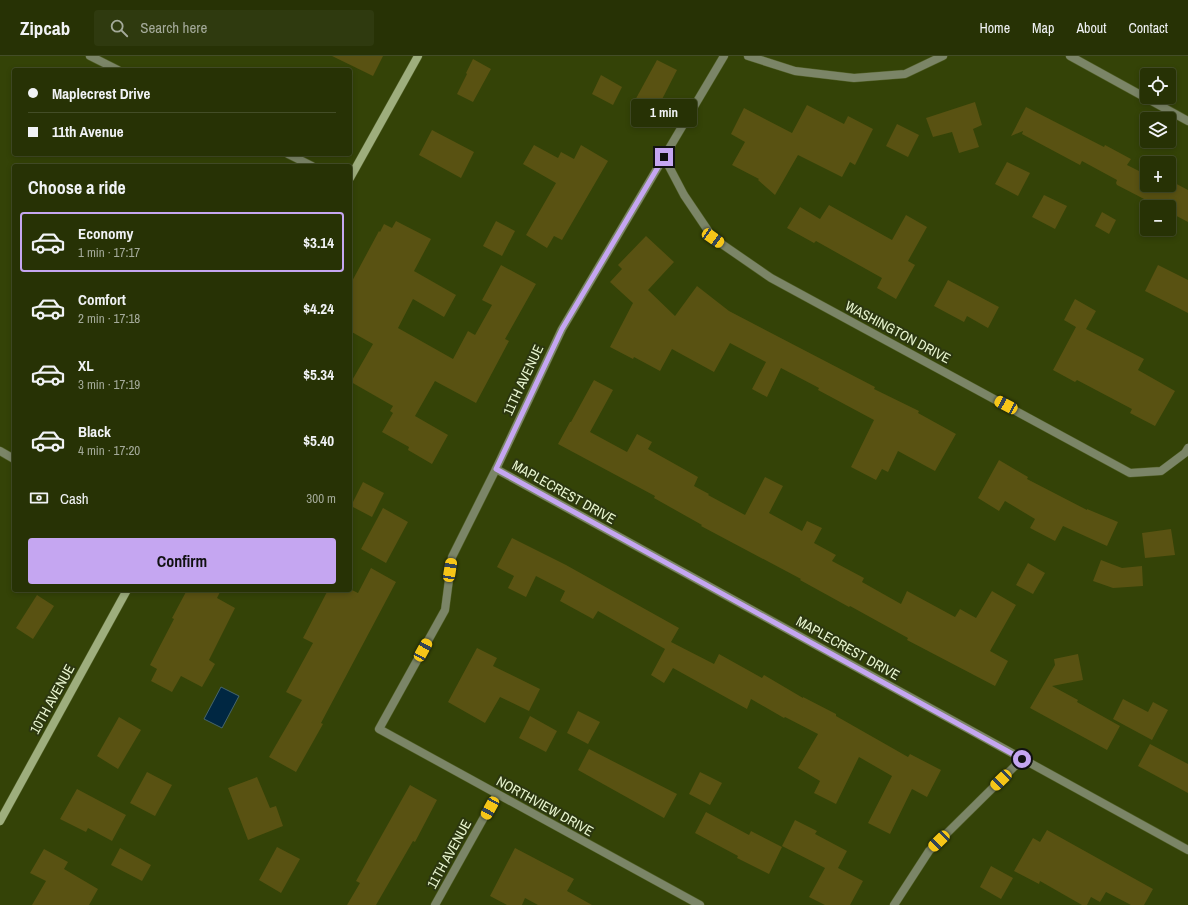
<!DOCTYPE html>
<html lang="en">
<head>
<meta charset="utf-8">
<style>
  body { margin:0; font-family:"Archivo Narrow",sans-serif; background:#2f3a0f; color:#f1f3f6; height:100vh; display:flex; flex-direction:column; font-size:15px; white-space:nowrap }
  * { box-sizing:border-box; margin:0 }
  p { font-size:13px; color:#a4aa9a }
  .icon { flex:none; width:22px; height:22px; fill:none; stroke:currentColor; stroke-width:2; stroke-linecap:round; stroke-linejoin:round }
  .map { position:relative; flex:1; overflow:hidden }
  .details { position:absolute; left:12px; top:108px; width:340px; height:428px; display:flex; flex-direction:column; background:#273205; border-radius:4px; box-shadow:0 2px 6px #0003,0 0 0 1px #434d27 }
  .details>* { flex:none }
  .hud { position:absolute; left:12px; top:12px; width:340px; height:88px; border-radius:4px; box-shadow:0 2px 6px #0003,0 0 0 1px #434d27; display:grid; align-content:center; height:88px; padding:0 16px; background:#273205 }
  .tools { position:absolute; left:1140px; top:12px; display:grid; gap:8px }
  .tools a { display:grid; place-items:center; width:36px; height:36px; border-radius:4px; background:#273205; box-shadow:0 2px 6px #0003,0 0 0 1px #434d27; font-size:20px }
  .end { position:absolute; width:18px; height:18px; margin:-9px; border:5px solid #c5a6f1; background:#111; box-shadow:0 0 0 2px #111 }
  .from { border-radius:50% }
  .bubble { position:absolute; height:28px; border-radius:4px; background:#273205; box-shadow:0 2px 6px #0003,0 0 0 1px #434d27; font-size:13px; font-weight:700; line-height:28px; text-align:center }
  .car { position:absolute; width:12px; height:24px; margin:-12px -6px; border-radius:5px; box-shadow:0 0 3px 1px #0007; background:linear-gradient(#f5c518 24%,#345 0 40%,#f5c518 0 76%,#345 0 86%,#f5c518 0) }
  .hud b { display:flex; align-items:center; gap:14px; height:38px; font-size:15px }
  .hud b+b { border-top:1px solid #434d27 }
  .hud i { width:10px; height:10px; background:#f1f3f6 }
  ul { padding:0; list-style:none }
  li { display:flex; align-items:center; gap:12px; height:60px; margin:0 8px 6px; padding:0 8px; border:2px solid transparent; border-radius:4px }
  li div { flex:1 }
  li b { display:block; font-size:15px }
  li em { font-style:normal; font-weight:700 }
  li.on { border-color:#c5a6f1 }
  li>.icon { width:36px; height:36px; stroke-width:1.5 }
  h2 { padding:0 16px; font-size:18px; line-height:48px }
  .pay { display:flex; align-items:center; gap:10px; height:44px; padding:0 16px; font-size:15px }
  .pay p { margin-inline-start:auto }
  .button { display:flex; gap:8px; margin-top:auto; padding:8px 16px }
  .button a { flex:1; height:46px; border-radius:4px; background:#c5a6f1; color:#111; font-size:16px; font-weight:700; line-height:46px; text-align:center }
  header { display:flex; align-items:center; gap:24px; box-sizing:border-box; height:56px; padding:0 20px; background:#273205; border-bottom:1px solid #434d27 }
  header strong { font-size:19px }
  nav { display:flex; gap:22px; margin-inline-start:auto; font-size:14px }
  .search { width:280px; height:36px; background:#2f3a0f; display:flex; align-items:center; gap:10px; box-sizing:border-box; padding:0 14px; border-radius:4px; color:#a4aa9a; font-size:15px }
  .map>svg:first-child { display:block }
</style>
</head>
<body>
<header>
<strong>Zipcab</strong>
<div class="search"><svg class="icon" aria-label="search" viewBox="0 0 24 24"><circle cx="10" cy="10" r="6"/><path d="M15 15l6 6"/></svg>Search here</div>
<nav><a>Home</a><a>Map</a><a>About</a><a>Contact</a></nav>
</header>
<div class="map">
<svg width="1188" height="849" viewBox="0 0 1188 849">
  <rect width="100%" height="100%" fill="#344307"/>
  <path fill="#002742" stroke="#46656c" d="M221,631l18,9 -17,32 -18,-9z"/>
  <g fill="#595212">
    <path d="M332,0h51l-10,20z"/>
    <path d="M473,3l18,10 -18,33 -16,-8 10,-20 -1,-1z"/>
    <path d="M657,4l20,10 -23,45 -21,-11z"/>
    <path d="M601,19l21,12 -9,18 -21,-11z"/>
    <path d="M975,46l7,23 -9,4 6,18 -20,6 -7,-21 -19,5 -7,-19z"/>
    <path d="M807,49l37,19 4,-8 25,13 -18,36 -5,-3 -8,15 -44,-22 -23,40 -17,-15 1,-1 -27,-14 13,-23 -14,-8 13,-26 48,25z"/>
    <path d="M1026,51l78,40 1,-2 26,14 -4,6 20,10v10h19l3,2v-7l19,10v32l-19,-10v-5h-9l-14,-7 -29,-15 -1,-2 1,-3 -35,-19 -2,4 -58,-31 1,-3 -12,5z"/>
    <path d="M897,68l22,11 -11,22 -22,-11z"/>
    <path d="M432,74l42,22 -13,26 -42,-23z"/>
    <path d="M534,89l24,13 3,-6 13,7 7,-14 27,16 -46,79 -8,-4 -7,12 -21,-13 30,-52 -33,-19z"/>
    <path d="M1007,106l23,11 -12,23 -23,-12z"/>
    <path d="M1044,139l23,11 -12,23 -23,-12z"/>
    <path d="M829,149l63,35 14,-25 21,12 -19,34 7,4 -19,34 -19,-11 5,-10 -66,-37 -2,2 -27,-15 13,-21 20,12z"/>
    <path d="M1102,156l14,8 -7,14 -14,-8z"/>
    <path d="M396,165l35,18 -17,32 42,24 -12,22 -31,-18 -15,29 55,31 15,-28 7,4 17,-30 -10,-5 19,-35 35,19 -31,55 4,2 -33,62 -41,-22 -20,35 33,19 -16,29 -24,-14 1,-3 -27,-15 11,-19 -3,-2 3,-5 -42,-24 22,-38 -23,-13v-46l29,-54 1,1 4,-8 8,4z"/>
    <path d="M496,165l19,10 -13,25 -19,-10z"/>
    <path d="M646,180l28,26 -26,28 27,26 22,-30 32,25 146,76 -1,2 45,22 -1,2 38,21 -21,37 -37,-20 -10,21 -6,-3 -6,11 -25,-13 23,-47 -56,-30 1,-2 -38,-20 -14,29 -15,-8 14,-27 -36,-19 -16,29 -42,-23 -12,22 -26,-14 -1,2 -23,-12 23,-44 -23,-21 12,-13 -4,-4z"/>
    <path d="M1158,209l30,15v33l-43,-22z"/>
    <path d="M948,224l51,27 -11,21 -21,-12 -3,6 -30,-16z"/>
    <path d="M1075,243l21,12 -10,18 58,30 -6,11 37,21 -20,35 -25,-13 2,-4 -55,-29 -2,2 -22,-12 23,-43 -12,-7z"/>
    <path d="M594,324l19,10 -23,42 37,20 10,-18 15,8 -4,7 50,28 -4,9 15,8 -1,1 37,20 20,-38 18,9 -14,27 33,18 5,-10 15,7 -8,15 22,12 -4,6 32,17 -2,4 39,22 6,-13 48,26 5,-8 16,9 16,-27 24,14 -26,46 18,10 -13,25 -88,-46 1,-2 -58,-32 -1,1 -49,-27 1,-1 -100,-53 1,-1 -48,-27 1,-2 -97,-52 12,-22h1z"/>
    <path d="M999,404l29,17 -1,2 60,31v-1l31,13 -11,24 -44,-20 -8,15 -25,-13 5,-9 -30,-18 -6,10 -21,-13z"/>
    <path d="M363,426l21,11 -12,24 -21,-11z"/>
    <path d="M383,452l25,14 -22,41 -25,-14z"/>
    <path d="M1171,473l4,26 -30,3 -3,-25z"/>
    <path d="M512,482l54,27 113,63 -8,14 43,22 5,-10 43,24 2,-3 39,23v-1l33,17v2l72,41 2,-3 31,16 -14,27 -15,-8 -22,45 -22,-11 24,-47 -33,-19 -23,47 -22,-11 6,-12 -22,-13 20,-34 -33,-17 -1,1 -33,-19 -4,10 -74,-41 -9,15 -13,-8 14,-26 -67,-38 -5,8 -33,-18 5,-10 -29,-15 -10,21 -18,-9 6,-12 -17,-9z"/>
    <path d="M1101,504l21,8 20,-2 1,20 -30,2 -20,-7z"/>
    <path d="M1028,507l17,10 -12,21 -17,-9z"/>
    <path d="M371,512l25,14 -75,141 2,1 -27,48 -27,-15 33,-57 -16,-8 27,-49 -10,-5 25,-48h24l6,3z"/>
    <path d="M187,534h34l-4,8 18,10 -26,52 6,4 -13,23 -21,-11 -9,16 -21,-11 6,-12 -7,-4 24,-46 -2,-1z"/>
    <path d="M37,539l17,11 -21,33 -17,-11z"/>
    <path d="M477,592l20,10 -4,8 47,23 -11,22 -29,-14 -15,26 -37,-21z"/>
    <path d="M1078,598l5,26 -31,6 26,14 -1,2 43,24 -13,24 -77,-42 25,-43 -1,-6z"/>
    <path d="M1123,643l25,13 5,-10 15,8 -16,30 -39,-21z"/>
    <path d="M578,655l22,11 -12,22 -21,-11z"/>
    <path d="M530,660l27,15 -11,21 -27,-14z"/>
    <path d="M119,661l22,13 -23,39 -21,-13z"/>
    <path d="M1150,688l38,20v29l-50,-27z"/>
    <path d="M589,693l88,45 -13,24 -86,-48z"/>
    <path d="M147,716l25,13 -17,31 -25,-13z"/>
    <path d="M700,716l22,11 -12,22 -21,-11z"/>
    <path d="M257,721l13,31 6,-2 7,20 -35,14 -20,-52z"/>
    <path d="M410,729l27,15 -22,42 -2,-1 -37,64h-29l13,-22 -4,-2z"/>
    <path d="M77,733l49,26 -14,26 -24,-13 -2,4 -26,-13z"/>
    <path d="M706,756l43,23 2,-4 31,16 -13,27 -32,-16 1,-2 -43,-23z"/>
    <path d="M795,764l22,11 -2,3 32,17 -9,17 25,13 -13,24h-25l-16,-8 16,-29 -43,-22z"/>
    <path d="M1047,774l106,59 -9,16h-13l-25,-13 -6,10 -9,-5 -4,8h-5l-42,-24 -1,3 -25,-13 19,-33 7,4z"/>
    <path d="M277,791l23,12 -19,34 -22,-13z"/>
    <path d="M120,792l31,17 -9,16 -31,-16z"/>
    <path d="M515,792l59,31 -7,12 25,14h-54l-13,-7 -3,7h-15l-17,-9z"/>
    <path d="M44,793l24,13 -4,7 34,20 -9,16h-57l14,-24 -16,-8z"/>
    <path d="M991,810l22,12 -12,21 -21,-12z"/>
  </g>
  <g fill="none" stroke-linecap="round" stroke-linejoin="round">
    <defs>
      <g id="street">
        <path d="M90,0l28,14"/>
        <path d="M748,0l47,15 59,7 51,-4 38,-18"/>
        <path d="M1070,0l118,65"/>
        <path d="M288,98l24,12"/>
        <path d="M664,101l20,38 29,43 58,40 359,195 31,-2 24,-18 3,-5"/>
        <path d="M0,395l14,8"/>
        <path d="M496,413l692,381"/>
        <path d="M435,849l62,-111"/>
        <path d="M700,849l-321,-176 66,-119 7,-53 44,-88 66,-140 162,-273"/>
        <path d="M894,849l35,-54 93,-92"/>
      </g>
      <g id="secondary">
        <path d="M350,122l68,-122"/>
        <path d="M0,765l127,-231"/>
      </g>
    </defs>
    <use href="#street" stroke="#515f27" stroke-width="9"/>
    <use href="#secondary" stroke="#515f27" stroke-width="9"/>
    <use href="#street" stroke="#7b8567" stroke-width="8"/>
    <use href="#secondary" stroke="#9eae7d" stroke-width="8"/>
  </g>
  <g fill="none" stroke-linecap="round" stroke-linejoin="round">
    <path stroke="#c5a6f1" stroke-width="5" d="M664,101l-102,172 -66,140 526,290"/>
  </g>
  <g text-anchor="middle" stroke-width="4" stroke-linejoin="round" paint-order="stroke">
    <g font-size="14" fill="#e8f5cf" stroke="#2c3710">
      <text transform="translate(898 276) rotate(28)" y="5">WASHINGTON DRIVE</text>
      <text transform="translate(523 324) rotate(-65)" y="5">11TH AVENUE</text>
      <text transform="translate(564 436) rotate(29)" y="5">MAPLECREST DRIVE</text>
      <text transform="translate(848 592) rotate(29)" y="5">MAPLECREST DRIVE</text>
      <text transform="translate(52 643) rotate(-61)" y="5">10TH AVENUE</text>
      <text transform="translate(545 750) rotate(29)" y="5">NORTHVIEW DRIVE</text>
      <text transform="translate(449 798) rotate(-61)" y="5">11TH AVENUE</text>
    </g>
  </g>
</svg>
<div class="tools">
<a><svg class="icon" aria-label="locate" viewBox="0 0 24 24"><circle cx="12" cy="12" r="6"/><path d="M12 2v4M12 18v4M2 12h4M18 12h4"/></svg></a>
<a><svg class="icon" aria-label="layers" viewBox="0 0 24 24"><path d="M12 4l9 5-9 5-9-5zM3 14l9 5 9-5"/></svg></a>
<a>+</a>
<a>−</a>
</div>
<i class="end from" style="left:1022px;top:703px"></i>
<i class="end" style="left:664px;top:101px"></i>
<div class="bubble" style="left:631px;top:43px;width:66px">1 min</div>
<i class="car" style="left:713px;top:182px;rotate:125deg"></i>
<i class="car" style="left:1006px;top:349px;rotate:298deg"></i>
<i class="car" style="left:450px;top:514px;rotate:9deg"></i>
<i class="car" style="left:423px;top:594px;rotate:29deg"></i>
<i class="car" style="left:1001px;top:724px;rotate:226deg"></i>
<i class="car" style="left:490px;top:752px;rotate:209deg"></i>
<i class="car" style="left:939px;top:785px;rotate:226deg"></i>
<div class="hud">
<b><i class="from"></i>Maplecrest Drive</b>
<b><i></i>11th Avenue</b>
</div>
<section class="details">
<h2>Choose a ride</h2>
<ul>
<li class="on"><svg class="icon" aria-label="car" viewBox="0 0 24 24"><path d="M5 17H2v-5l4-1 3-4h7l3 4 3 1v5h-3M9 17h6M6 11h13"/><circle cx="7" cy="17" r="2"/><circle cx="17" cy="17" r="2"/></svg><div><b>Economy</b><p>1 min · 17:17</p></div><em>$3.14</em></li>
<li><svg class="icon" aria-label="car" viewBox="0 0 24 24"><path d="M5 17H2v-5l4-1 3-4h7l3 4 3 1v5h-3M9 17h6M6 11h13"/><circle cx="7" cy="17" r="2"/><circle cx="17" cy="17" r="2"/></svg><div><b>Comfort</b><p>2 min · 17:18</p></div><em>$4.24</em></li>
<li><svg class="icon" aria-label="car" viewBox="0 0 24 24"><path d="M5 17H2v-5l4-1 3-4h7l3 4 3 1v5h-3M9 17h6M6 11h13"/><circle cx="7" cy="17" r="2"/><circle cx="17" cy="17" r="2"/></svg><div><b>XL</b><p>3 min · 17:19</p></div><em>$5.34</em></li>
<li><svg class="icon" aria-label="car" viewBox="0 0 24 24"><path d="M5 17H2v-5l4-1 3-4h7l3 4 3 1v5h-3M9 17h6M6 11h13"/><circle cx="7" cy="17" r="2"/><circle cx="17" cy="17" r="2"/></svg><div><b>Black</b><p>4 min · 17:20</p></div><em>$5.40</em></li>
</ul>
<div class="pay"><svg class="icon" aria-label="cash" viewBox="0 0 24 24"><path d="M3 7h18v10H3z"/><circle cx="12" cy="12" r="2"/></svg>Cash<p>300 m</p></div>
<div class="button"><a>Confirm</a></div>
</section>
</div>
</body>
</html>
